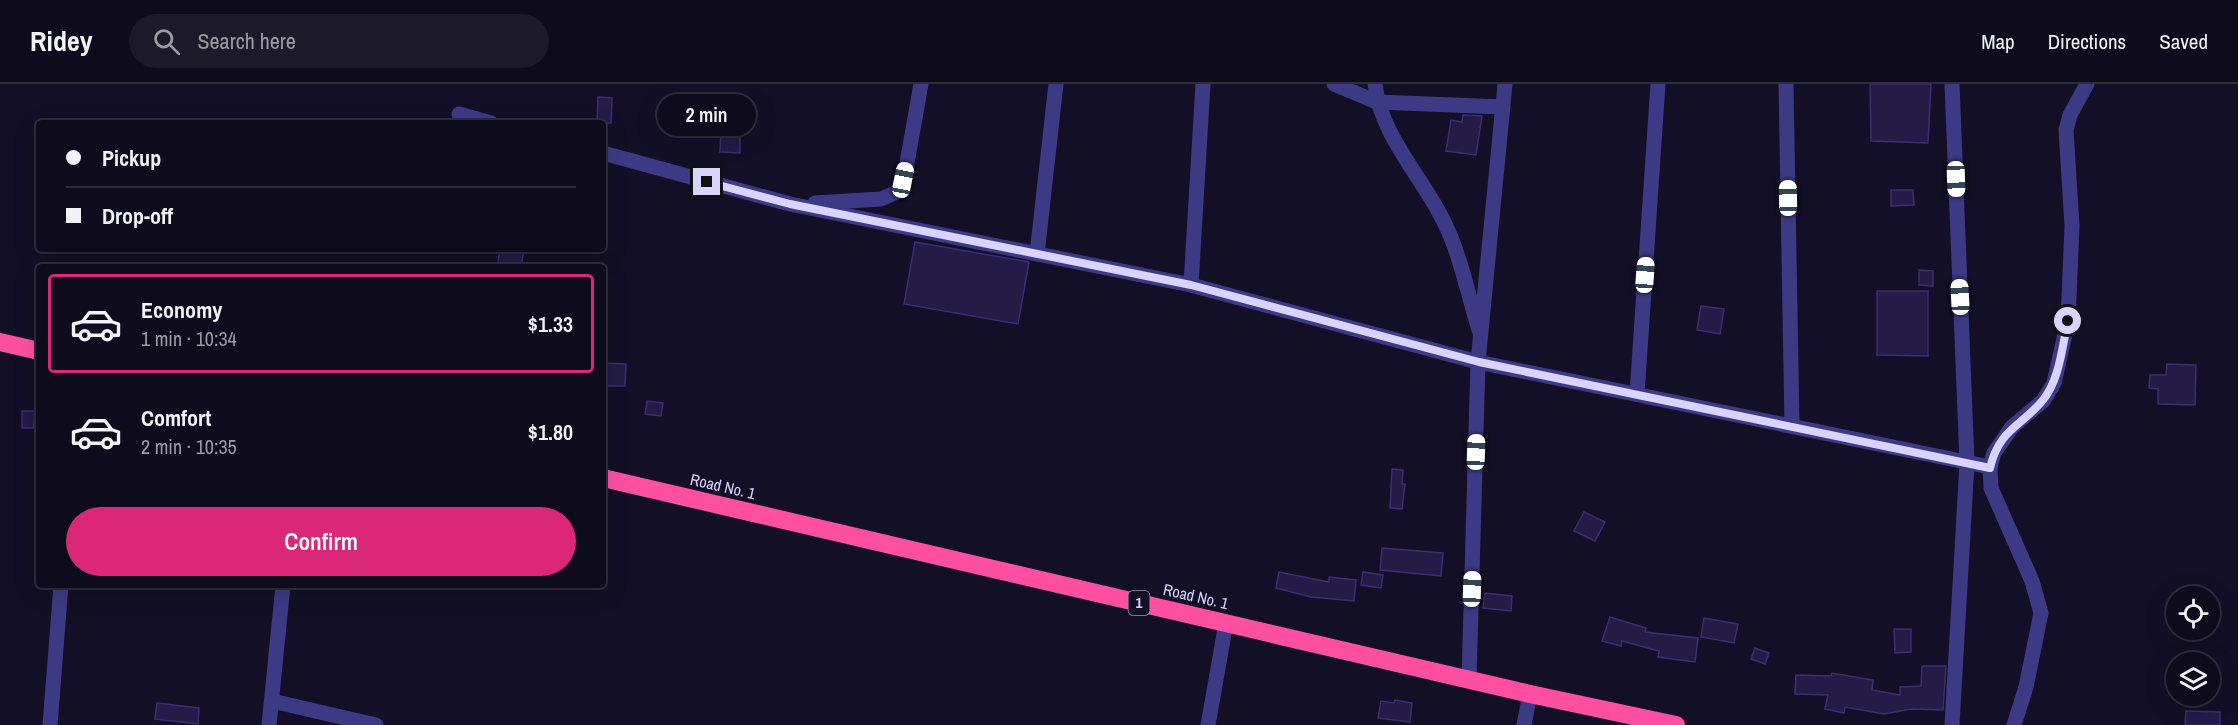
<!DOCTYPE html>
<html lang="en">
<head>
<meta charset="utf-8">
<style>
  body { margin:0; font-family:"Archivo Narrow",sans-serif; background:#1c1929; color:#f1f3f6; height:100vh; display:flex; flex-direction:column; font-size:22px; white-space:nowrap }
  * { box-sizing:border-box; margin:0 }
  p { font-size:20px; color:#9b9ba3 }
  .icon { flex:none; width:33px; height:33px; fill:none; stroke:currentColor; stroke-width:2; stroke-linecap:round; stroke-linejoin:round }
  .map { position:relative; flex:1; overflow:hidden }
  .sheet { position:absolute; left:36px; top:180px; width:570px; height:324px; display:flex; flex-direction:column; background:#0e0b1c; border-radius:6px; box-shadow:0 6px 24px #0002,0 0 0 2px #2e2b3b }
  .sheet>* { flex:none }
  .hud { position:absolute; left:36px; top:36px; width:570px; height:132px; border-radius:6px; box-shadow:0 6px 24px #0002,0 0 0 2px #2e2b3b; display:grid; align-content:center; height:132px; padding:0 30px; background:#0e0b1c }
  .buttons { position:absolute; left:2166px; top:502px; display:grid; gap:12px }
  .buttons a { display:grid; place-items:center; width:54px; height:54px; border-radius:50%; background:#0e0b1c; box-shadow:0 6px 24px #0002,0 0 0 2px #2e2b3b; font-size:30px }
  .end { position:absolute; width:27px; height:27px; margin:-14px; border:8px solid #d9d4ff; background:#111; box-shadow:0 0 0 3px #111 }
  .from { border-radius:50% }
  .bubble { position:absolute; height:42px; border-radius:21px; background:#0e0b1c; box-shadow:0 6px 24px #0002,0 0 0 2px #2e2b3b; font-size:20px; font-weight:600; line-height:42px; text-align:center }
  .car { position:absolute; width:18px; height:36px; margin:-18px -9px; border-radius:8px; box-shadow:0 0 4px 2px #0007; background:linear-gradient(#fff 24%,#345 0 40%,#fff 0 76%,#345 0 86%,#fff 0) }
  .hud b { display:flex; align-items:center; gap:21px; height:57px; font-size:22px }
  .hud b+b { border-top:2px solid #2e2b3b }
  .hud i { width:15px; height:15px; background:#f1f3f6 }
  ul { padding:10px 0 0; list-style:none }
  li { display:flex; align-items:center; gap:18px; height:99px; margin:0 12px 9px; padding:0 18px; border:3px solid transparent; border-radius:6px }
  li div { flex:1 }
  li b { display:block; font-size:22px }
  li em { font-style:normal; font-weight:600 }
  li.active { border-color:#db2777 }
  li>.icon { width:54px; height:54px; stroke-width:1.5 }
  .primary-button { display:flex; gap:12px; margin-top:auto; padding:12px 30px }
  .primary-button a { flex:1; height:69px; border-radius:36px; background:#db2777; color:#fff; font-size:24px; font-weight:600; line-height:69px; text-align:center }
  header { display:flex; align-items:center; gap:36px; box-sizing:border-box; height:84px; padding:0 30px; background:#0e0b1c; border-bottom:2px solid #2e2b3b }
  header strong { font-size:28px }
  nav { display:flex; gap:33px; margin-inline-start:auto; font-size:21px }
  .search { width:420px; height:54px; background:#1c1929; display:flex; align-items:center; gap:15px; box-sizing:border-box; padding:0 21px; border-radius:33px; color:#9b9ba3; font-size:22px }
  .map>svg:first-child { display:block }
</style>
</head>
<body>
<header>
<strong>Ridey</strong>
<div class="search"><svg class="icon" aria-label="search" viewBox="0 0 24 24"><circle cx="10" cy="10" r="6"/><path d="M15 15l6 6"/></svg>Search here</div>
<nav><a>Map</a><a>Directions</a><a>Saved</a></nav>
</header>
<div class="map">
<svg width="2238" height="641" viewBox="0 0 2238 641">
  <rect width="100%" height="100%" fill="#130f26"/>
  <g fill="#241b47" stroke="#3b2d73" stroke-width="1.5">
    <path d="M1870,0h61l-3,59 -57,-2z"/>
    <path d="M598,13l14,1 -1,25h-14z"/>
    <path d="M1463,31l19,1 -6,39 -30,-4 5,-31 11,2z"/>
    <path d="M721,47l19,1v21l-20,-1z"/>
    <path d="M1891,106h22l1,15 -23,1z"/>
    <path d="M915,158l114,20 -11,62 -114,-20z"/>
    <path d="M500,165h24l-3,18h-24z"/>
    <path d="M1919,186l14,1v15l-14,-1z"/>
    <path d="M1877,207h51v65l-51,-1z"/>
    <path d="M1701,222l23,3 -4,25 -23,-4z"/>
    <path d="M603,279l23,1 -1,22h-22z"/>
    <path d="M2167,280l29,1 -1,40 -37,-1v-15l-9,-1 1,-13h16z"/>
    <path d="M647,317l16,2 -2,13 -16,-2z"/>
    <path d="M22,327h13l-1,17h-12z"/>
    <path d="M1392,385l11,1 -1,14h3l-3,25 -12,-1z"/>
    <path d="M1584,428l21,10 -10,19 -21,-10z"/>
    <path d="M1382,464l61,5 -2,23 -61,-6z"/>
    <path d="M1279,488l50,10v-5l27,3 -2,21 -43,-4 -35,-9z"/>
    <path d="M1363,488l20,3 -2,13 -20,-3z"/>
    <path d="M1485,509l27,3 -1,15 -28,-3z"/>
    <path d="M1610,533l36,11 -1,4 53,6 -3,24 -37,-5 1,-6 -37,-10 -1,5 -19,-5z"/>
    <path d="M1704,534l34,6 -4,19 -33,-6z"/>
    <path d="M1894,545h17v23l-16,1z"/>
    <path d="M1755,564l14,5 -4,11 -14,-5z"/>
    <path d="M1922,582h24l-3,44 -32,-1 -27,5 -39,-7 -1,6 -19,-4 3,-14 -33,-1 1,-19 35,1 1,-3 41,7 -1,10 28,5v-8l21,-1z"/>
    <path d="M1395,616l17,3 -2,19 -32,-4 3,-17 13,2z"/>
    <path d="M157,619l42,5 -1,16 -43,-5z"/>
    <path d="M2186,627l34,1v13h-35z"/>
  </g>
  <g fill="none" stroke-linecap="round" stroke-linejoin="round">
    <g stroke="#3d3a85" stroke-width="15">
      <path d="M1334,0l43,18 126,5"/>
      <path d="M1375,0c6,54 49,94 70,140 15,30 24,74 34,106"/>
      <path d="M1786,0l6,342"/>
      <path d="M1952,0l15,379 -15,262"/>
      <path d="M459,30l32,9"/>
      <path d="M603,69l187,51 401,81 287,77 512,105"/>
      <path d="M815,119l66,-4 16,-7 7,-12 17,-96"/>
      <path d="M1037,170l19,-170"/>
      <path d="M1191,201l12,-201"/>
      <path d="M1637,310l21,-310"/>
      <path d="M1469,595l9,-317 27,-278"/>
      <path d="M272,617l104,24"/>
      <path d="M50,641l11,-140"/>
      <path d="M269,641l14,-140"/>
      <path d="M1208,641l18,-102"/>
      <path d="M1524,641l6,-31"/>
      <path d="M2014,641l12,-38 15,-74 -9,-32 -41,-93 -1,-21 4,-14 18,-26 31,-26 11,-18 14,-62 4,-95 -6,-96 4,-15 17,-31"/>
    </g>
    <g stroke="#ff4fa3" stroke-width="18">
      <path d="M0,258l39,9"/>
      <path d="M603,394l927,216 146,31"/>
    </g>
  </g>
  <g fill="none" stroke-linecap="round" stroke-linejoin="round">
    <path stroke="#d9d4ff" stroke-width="8" d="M707,98l83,22 401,81 288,77 511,106c9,-39 32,-42 53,-68 17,-21 19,-54 25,-79"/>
  </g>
  <g text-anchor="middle" stroke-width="4.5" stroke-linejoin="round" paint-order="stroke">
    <rect fill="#130f26" stroke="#9e99be" stroke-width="1.5" x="1128.5" y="507" width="21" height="24" rx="4.5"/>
    <g font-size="15" font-weight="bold" fill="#d9d4ff">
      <text x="1139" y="524">1</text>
    </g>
    <g font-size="16" fill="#d9d4ff" stroke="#130f26">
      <text transform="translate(723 402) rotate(13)" y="6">Road No. 1</text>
      <text transform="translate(1196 512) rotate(13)" y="6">Road No. 1</text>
    </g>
  </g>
</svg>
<div class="buttons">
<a><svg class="icon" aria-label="locate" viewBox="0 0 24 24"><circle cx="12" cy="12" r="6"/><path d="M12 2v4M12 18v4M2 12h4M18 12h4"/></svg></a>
<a><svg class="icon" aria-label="layers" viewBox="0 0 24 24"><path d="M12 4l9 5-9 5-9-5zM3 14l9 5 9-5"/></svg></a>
</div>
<i class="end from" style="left:2068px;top:237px"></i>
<i class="end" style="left:707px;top:98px"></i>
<div class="bubble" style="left:657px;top:10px;width:99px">2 min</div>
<i class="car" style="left:1956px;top:95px;rotate:178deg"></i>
<i class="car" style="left:903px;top:96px;rotate:11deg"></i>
<i class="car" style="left:1788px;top:114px;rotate:359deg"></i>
<i class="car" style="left:1645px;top:191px;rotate:4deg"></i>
<i class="car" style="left:1960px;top:213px;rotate:357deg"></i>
<i class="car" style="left:1476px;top:368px;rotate:2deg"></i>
<i class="car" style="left:1472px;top:505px;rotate:2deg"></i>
<div class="hud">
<b><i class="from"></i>Pickup</b>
<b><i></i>Drop-off</b>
</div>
<section class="sheet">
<ul>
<li class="active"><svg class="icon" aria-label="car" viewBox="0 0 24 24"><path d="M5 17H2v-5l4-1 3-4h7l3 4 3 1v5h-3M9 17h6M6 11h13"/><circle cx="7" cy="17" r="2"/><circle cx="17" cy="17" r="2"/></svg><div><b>Economy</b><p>1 min · 10:34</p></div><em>$1.33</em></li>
<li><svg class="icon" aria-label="car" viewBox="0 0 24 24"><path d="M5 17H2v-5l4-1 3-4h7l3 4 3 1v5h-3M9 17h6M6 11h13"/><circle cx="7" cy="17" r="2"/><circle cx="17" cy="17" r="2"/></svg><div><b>Comfort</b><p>2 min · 10:35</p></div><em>$1.80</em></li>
</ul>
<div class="primary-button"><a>Confirm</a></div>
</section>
</div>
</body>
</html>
